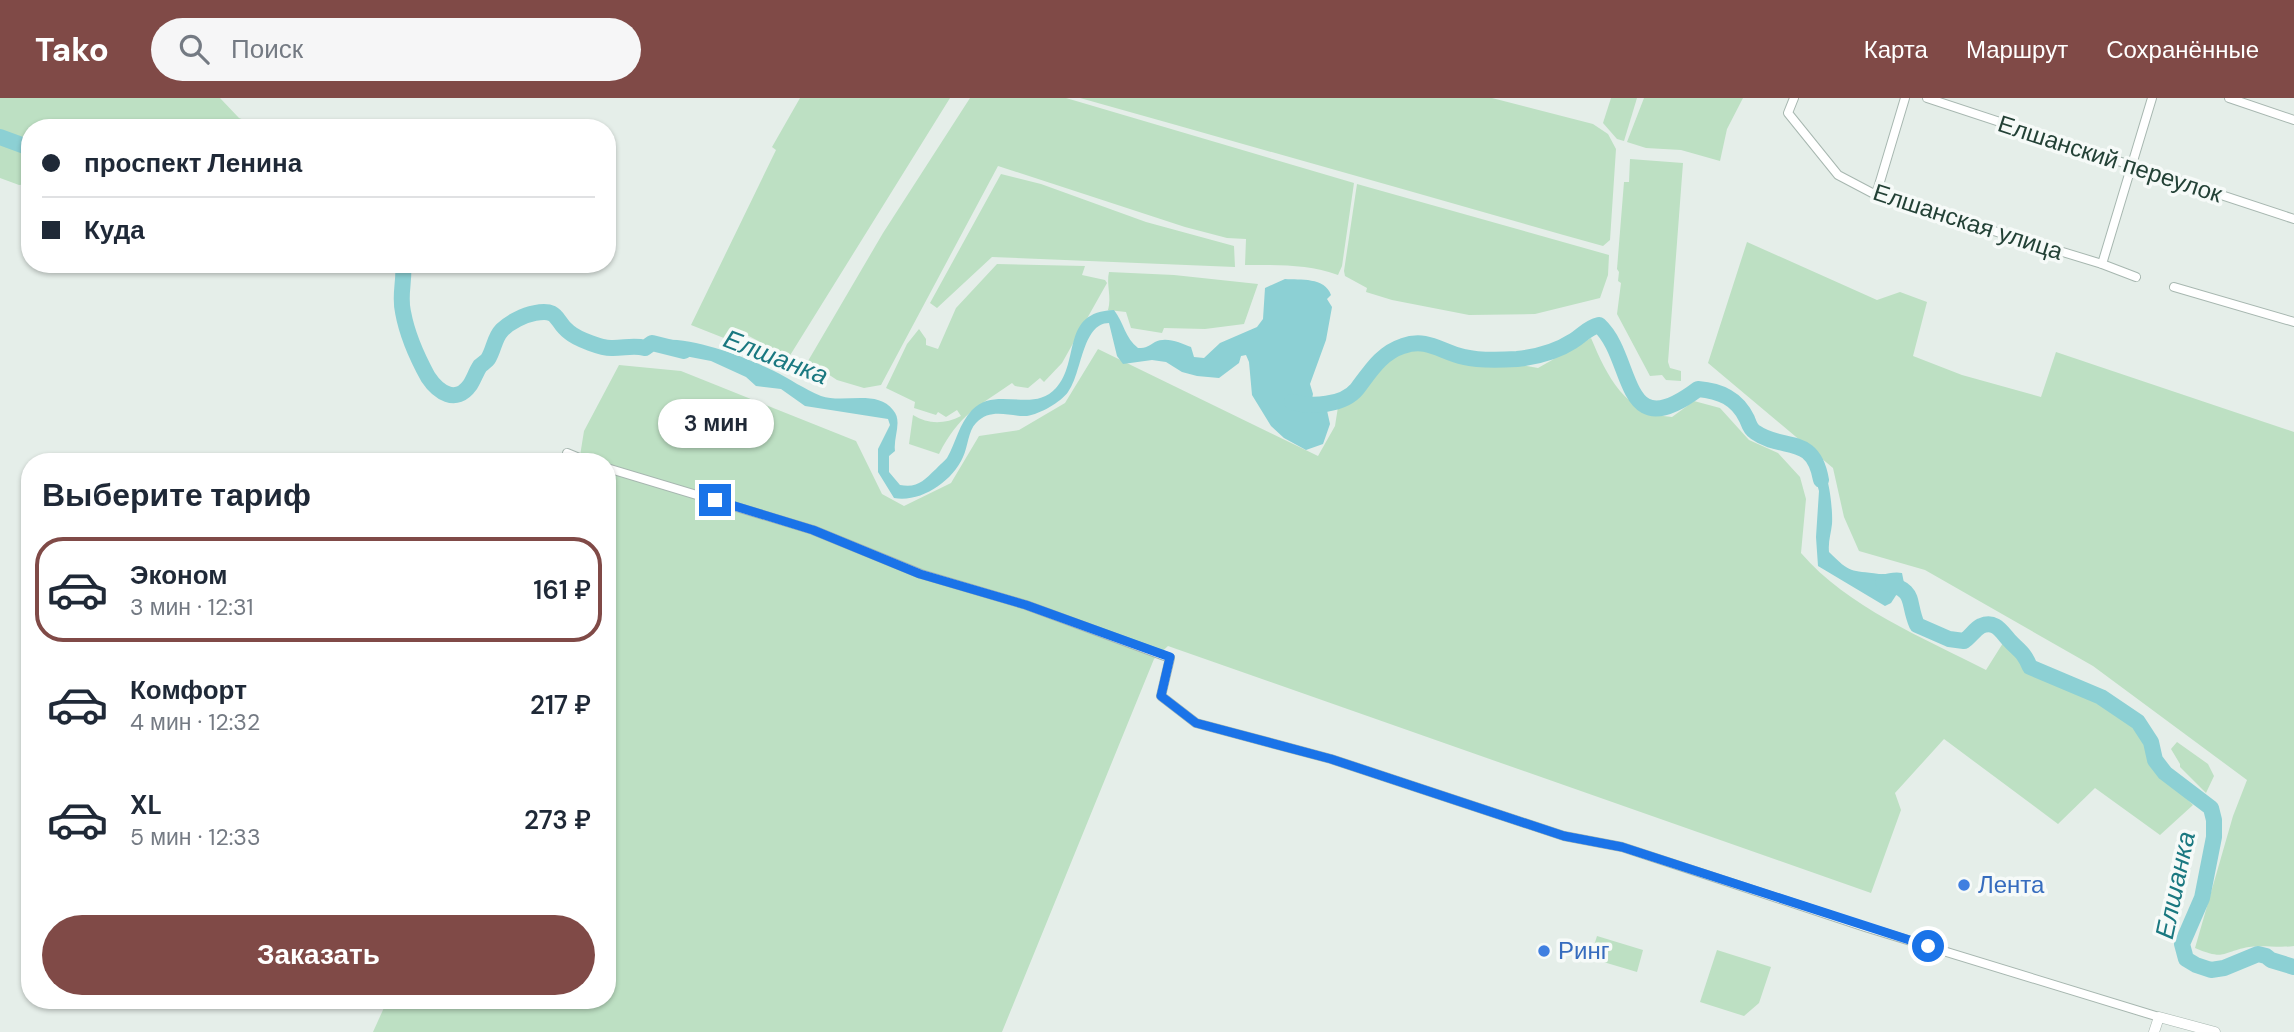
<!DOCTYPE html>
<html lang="ru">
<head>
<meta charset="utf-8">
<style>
  body { margin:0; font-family:"DM Sans",sans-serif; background:#f6f6f7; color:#1f2937; height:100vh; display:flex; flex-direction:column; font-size:26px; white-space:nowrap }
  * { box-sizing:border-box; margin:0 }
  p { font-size:23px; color:#747a83 }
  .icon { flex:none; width:38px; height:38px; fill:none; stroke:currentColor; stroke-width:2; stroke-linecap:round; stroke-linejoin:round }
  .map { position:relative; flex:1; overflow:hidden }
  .sheet { position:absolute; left:21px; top:355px; width:595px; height:556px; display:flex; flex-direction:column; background:#fff; border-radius:28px; box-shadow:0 2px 5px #0004 }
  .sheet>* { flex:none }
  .banner { position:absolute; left:21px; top:21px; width:595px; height:154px; border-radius:28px; box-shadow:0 2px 5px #0004; display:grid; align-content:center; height:154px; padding:0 21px; background:#fff }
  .end { position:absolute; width:32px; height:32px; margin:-16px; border:9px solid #1a73e8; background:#fff; box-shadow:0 0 0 4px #fff }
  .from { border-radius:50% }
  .bubble { position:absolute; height:49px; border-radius:24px; background:#fff; box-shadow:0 2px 5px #0004; font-size:23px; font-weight:600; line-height:49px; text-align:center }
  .banner b { display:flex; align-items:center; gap:24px; height:66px; font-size:26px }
  .banner b+b { border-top:2px solid #e0e1e3 }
  .banner i { width:18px; height:18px; background:#1f2937 }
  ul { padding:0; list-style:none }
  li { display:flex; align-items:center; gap:21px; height:105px; margin:0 14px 10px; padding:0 7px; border:4px solid transparent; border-radius:28px }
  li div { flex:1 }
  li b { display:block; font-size:26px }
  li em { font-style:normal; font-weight:600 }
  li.selected { border-color:#804a47 }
  li>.icon { width:63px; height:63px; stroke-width:1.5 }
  h2 { padding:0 21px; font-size:32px; line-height:84px }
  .primary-button { display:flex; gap:14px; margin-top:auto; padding:14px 21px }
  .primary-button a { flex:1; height:80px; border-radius:42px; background:#804a47; color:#fff; font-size:28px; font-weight:600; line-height:80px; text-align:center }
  header { display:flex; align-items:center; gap:42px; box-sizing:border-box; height:98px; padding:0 35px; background:#804a47; color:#fff }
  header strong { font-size:33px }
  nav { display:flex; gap:38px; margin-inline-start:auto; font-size:24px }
  .search { width:490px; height:63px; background:#f6f6f7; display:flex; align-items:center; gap:18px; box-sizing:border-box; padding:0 24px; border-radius:38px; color:#747a83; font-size:26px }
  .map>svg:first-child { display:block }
</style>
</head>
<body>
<header>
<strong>Tako</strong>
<div class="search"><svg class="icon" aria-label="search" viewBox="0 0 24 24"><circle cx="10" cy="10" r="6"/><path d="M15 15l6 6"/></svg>Поиск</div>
<nav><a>Карта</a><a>Маршрут</a><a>Сохранённые</a></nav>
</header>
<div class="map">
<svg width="2294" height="934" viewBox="0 0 2294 934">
  <rect width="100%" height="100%" fill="#e5eee9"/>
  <g fill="#bde0c3">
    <path d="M0,0h220l19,20 26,10h-235v56l-11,1 -19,-7z"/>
    <path d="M800,0h150l-161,259 -44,-23 -6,10 -48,-19 85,-175 -4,-3z"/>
    <path d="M970,0h96l288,85 -12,83 -4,9c-30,-11 -62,-10 -93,-10l1,-26 -19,-1 -42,-11 -187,-61 -117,219 -17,3 -27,-8 -29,-19 75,-128z"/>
    <path d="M1080,0h412l101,26 15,10 8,15 -6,91 -7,6c-174,-49 -348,-99 -523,-148z"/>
    <path d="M1611,0h26l-13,43 -7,-2 -14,-16z"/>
    <path d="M1644,0h99l-16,31 -7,32 -39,-11 -35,-2 -19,-6z"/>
    <path d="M1630,61l53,4 -15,199 2,6 11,3v10l-15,-1 -4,-5 -12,1 -33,-62 4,-31 -3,-2 1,-9 -2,-3 7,-87h5z"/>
    <path d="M1001,76l40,10 105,38 88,24 1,21 -243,-10 -55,51 -7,-5z"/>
    <path d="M1357,86l252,71 -1,20 -8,23 -65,16 -66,1 -77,-15 -26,-8 1,-4 -22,-12 -1,-5z"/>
    <path d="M1747,144l130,58 23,-8 27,10 -14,54 49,19 79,22 15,-45 238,80v514c-14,2 -33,-1 -45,1 -28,5 -23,14 -54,1l38,-132 14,-36 -154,-114 -168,-96 -66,-19 -15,-34 -11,-49 -125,-105z"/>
    <path d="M997,166l88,2 -3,9 23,5 2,3 -45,80 -18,19 -4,-4 -12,10 -13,-2 -3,-3c-34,24 -53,31 -73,71l-30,-10 4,-29c16,10 32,9 48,1l-4,-6 -11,7 -8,-5 -2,3 -22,-7 1,-6 -29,-14 21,-44 12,-15 7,10v6l12,4 18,-41z"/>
    <path d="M1109,174l65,3 84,9 -14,40 -39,5 -41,-1 -2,5 -31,-5 -5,-16 -18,-2c4,-13 -2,-25 1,-38z"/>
    <path d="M1591,240c16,38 34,76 81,79l22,-16 26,7 29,32 29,13 22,24 6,22 -5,54c46,54 123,85 185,117l17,-27 140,89 4,26 46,47 -33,30 -65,-47 -37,36 -114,-85 -49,54 6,17 -30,83 -703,-247 -14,13 -152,373h-629l14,-31h220v-539h-28l5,-31 35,-66 62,6 175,70 26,53 22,12 47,-23 28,-47 40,-6 46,-27 33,-54 220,107 17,-30 3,-19 58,-54 24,-7 118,22z"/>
    <path d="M2177,644l31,22 6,12 -8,17 -26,-26v-3l-9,-15z"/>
    <path d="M1597,838l46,14 -6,22 -47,-14z"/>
    <path d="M1717,852l54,17 -12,36 -15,13 -44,-14z"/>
  </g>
  <g fill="#8cd0d4">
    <path d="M1285,181c15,1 40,-2 46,16l-4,4 5,8 -6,33 -16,44 3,10 -2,10 9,5 6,-3 4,18 -7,20 -17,6 -22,-12 -13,-12 -19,-31 -3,-33 -3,-7 -5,1 -2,7 -20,15 -22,-2 -15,-4 -16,-10 -14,-2 -29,4 -6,-8 -8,-33c-27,0 -27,51 -41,69 -7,10 -28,22 -41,24 -17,1 -36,-9 -51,7 -8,8 -8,24 -13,34 -11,25 -43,46 -69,41l-16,-26v-23l12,-24 -2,-6 -83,-13 -24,-17 -25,-3 -10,-9 -35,-16 -52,-10 6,-6 -10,-5c36,-4 86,15 119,31 16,8 30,18 47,25 22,8 56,-7 72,14 10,11 0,27 2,41l-6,5v16l11,13c18,3 23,-4 36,-16 3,-4 8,-7 11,-11 9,-16 12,-34 25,-48 24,-25 61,4 84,-22 25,-27 4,-76 58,-78 10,13 11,28 24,38 9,0 10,-2 17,-6 11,-6 26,1 36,5l3,10 10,1 16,-15 37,-16 6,-8 2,-31z"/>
    <path d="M1819,362c10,12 14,49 13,64 -1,10 -4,17 -3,28 22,22 21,18 50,22 8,1 14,-3 23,-1l2,10 -13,20 -6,3 -67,-40 -2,-29 3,-46c-2,-6 -4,-24 -3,-30z"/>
  </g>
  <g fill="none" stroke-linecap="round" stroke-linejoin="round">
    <g stroke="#8cd0d4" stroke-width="16">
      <path d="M0,39l30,11"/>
      <path d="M403,166c2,16 -4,31 0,48 4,22 14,45 25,65 10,15 28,28 42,8 4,-6 6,-13 10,-19 2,-2 7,-5 8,-7 6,-9 6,-21 14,-29 8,-8 22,-15 33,-17 25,-5 20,9 34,19 8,7 34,17 44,16 12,0 21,-3 32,0l7,-5 32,8"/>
      <path d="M1292,304c19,5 51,4 65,-13 13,-17 24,-36 46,-43 24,-9 38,6 61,11 16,4 37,3 53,2 19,-2 39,-7 56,-18 10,-6 14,-13 26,-16 36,33 21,123 99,64 22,2 39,9 49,30 2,5 3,10 8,13 28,20 58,1 66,48"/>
      <path d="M1883,484c35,9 23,17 34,43l32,14 15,2c6,-4 11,-12 17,-15 14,-6 20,5 28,14 10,11 15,12 21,27l71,30 37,25 13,20 4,18 10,13 46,35 3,12v17l-12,61 -20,46 4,15 10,6 15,5 13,-2 34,-14 8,2 5,4 23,7"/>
    </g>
    <defs>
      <g id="minor">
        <path d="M1794,0l-6,15 50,62 38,20 226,69 34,13"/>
        <path d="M1927,0l367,121"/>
        <path d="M2229,0l65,22"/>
        <path d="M1876,97l29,-97"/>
        <path d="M2102,166l50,-166"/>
        <path d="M2174,189l120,35"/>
        <path d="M567,355l22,9"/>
        <path d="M607,370l206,62 108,44 105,31 144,53 -9,38 35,27 135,36 233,77 58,11 243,80 294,90"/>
      </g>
      <path id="tertiary" d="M2154,934l5,-15 56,15"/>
    </defs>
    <use href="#minor" stroke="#a7b7b0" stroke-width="10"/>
    <use href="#tertiary" stroke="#a7b7b0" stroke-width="11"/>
    <use href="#minor" stroke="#fff" stroke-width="8"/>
    <use href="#tertiary" stroke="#fff" stroke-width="10"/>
  </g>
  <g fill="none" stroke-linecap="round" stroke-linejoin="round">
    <path stroke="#1a73e8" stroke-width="9" d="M715,402l98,30 107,44 106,31 144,52 -9,39 35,27 135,36 233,77 58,11 306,99"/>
  </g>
  <g fill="#3f7fe0" stroke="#f6faf8" stroke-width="2.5">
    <circle cx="1964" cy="787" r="7"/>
    <circle cx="1544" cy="853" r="7"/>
  </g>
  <g text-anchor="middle" stroke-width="7" stroke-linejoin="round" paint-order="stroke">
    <g font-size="24" fill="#234136" stroke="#f6faf8">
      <text transform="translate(2110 61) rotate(18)" y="8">Елшанский переулок</text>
      <text transform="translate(1968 124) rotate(18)" y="8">Елшанская улица</text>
    </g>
    <g font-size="24" fill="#366cbe" stroke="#f6faf8" text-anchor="start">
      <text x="1978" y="795">Лента</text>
      <text x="1558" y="861">Ринг</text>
    </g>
    <g font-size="26" font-style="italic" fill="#1a7880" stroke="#f6faf8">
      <text transform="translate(776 259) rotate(21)" y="9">Елшанка</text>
      <text transform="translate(2175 787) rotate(-78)" y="9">Елшанка</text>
    </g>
  </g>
</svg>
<i class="end from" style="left:1928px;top:848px"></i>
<i class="end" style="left:715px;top:402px"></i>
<div class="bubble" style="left:658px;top:301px;width:116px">3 мин</div>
<div class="banner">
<b><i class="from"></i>проспект Ленина</b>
<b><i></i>Куда</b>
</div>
<section class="sheet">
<h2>Выберите тариф</h2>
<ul>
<li class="selected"><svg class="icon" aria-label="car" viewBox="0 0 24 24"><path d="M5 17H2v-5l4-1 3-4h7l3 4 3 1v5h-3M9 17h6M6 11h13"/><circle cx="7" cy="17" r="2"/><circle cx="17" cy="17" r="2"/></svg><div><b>Эконом</b><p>3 мин · 12:31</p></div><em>161 ₽</em></li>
<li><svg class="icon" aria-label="car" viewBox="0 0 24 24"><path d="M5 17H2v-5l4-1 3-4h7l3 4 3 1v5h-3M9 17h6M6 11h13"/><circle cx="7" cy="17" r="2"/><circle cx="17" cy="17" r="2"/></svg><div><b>Комфорт</b><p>4 мин · 12:32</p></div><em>217 ₽</em></li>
<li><svg class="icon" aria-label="car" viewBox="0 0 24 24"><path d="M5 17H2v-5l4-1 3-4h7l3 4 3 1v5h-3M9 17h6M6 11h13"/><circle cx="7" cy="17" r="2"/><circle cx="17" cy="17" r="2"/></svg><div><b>XL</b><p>5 мин · 12:33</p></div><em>273 ₽</em></li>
</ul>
<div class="primary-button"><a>Заказать</a></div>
</section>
</div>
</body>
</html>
